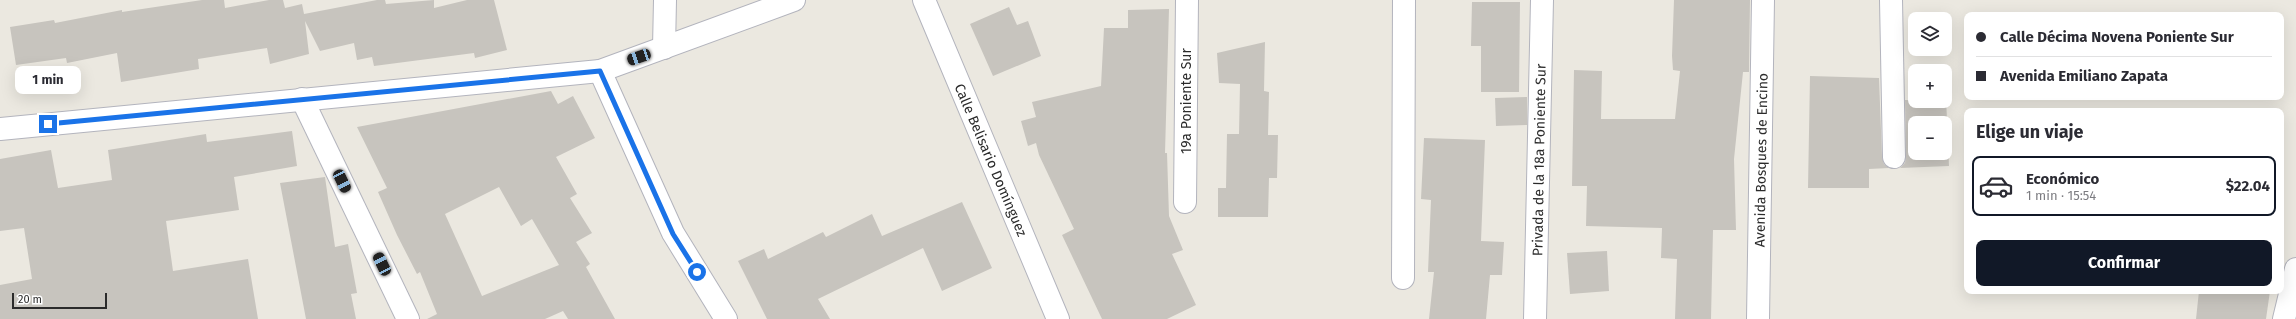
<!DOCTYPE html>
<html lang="es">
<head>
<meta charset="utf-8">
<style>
  body { margin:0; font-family:"Fira Sans",sans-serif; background:#f2f2f3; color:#2b2b33; height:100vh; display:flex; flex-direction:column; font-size:15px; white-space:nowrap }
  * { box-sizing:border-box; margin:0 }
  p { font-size:13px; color:#7c7c81 }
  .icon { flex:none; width:22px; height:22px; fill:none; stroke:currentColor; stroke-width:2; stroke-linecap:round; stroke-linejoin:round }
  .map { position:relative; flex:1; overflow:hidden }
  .drawer { position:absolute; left:1964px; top:108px; width:320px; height:186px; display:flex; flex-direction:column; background:#fff; border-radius:8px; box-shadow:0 4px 16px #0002 }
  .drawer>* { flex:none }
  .guide { position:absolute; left:1964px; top:12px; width:320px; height:88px; border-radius:8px; box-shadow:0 4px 16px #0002; display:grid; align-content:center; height:88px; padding:0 12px; background:#fff }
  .controls { position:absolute; left:1908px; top:12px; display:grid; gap:8px }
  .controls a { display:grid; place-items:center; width:44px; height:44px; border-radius:8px; background:#fff; box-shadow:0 4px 16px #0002; font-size:20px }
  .scale { position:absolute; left:12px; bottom:10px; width:95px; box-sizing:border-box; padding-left:4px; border:2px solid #2b2b2b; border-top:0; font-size:11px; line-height:14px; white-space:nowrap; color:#2b2b2b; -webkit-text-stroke:3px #fff; paint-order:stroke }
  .end { position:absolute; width:18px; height:18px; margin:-9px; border:5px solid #1a73e8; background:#fff; box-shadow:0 0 0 2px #fff }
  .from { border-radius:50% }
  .bubble { position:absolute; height:28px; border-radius:8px; background:#fff; box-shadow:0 4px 16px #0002; font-size:13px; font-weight:700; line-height:28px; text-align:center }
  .car { position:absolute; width:12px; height:24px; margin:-12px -6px; border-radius:5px; box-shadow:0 0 3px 1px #0007; background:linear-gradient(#222 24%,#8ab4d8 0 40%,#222 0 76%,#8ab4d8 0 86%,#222 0) }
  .guide b { display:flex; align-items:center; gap:14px; height:38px; font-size:15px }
  .guide b+b { border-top:1px solid #e1e1e2 }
  .guide i { width:10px; height:10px; background:#2b2b33 }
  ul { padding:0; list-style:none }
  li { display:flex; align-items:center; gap:12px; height:60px; margin:0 8px 6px; padding:0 4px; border:2px solid #e1e1e2; border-radius:8px }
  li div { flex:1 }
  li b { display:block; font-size:15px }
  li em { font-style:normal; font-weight:700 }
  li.active { border-color:#111827 }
  li>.icon { width:36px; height:36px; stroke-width:1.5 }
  h2 { padding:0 12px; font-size:18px; line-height:48px }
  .primary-button { display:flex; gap:8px; margin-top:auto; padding:8px 12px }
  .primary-button a { flex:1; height:46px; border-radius:8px; background:#111827; color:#fff; font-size:16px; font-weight:700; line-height:46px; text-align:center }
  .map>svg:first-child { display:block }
</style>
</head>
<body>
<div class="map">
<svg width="2296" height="319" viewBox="0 0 2296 319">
  <rect width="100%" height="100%" fill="#ebe8e0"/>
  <g fill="#c7c4be" fill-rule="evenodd">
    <path d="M202,0h22l1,8 44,-8h14l2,8 17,-4 2,10 73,-14h8l1,4 48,-4v8l33,-8h27l13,50 -32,8 -1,-5 -100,13 -2,-9 -15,3 -3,-17 -34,8 -15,-30 4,33 -39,10 -3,-16 -69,11 1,10 -78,13 -4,-29 -50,10 -1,-5 -50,7 -6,-38 44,-7 1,3 67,-13v2z"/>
    <path d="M1674,0h76l-1,72h-6l-9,87 2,71h-23l-2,89h-36l2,-60 -16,-1 1,-30 -76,-2 1,-40h-15l2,-116 28,1 -1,48h74l5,-48 -7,-1 -1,-14z"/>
    <path d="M1472,2h48l-1,90h-38v-46h-10z"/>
    <path d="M1009,7l8,18 11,-4 13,35 -48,20 -23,-52z"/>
    <path d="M1169,9l-4,144h2l2,63 14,34 -11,4 24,51 -29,14h-65l-40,-84 12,-6 -35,-74 -3,-12 -8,3 -7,-25 15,-4 -4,-15 69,-16 3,-58h24v-18z"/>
    <path d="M1265,42l-1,49 5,1 -1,43h10l-1,43h-8l-1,39h-50v-29h8l1,-54h12l1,-50 -21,-1 -2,-30z"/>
    <path d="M1810,76l69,2 3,79 2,7 5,4 -20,1v19h-61z"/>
    <path d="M551,91l7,13 15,-8 22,42 -39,19 21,37 -7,4 22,35 -16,9 14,22 -4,3 29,52h-47l-5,-8 -18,8h-118l10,-5 -17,-42 -3,2 -20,-39 -19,-43 9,-4 -30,-61zM499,187l22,39 11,-7 27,46 -77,31 -37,-82z"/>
    <path d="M1527,97v28l-31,1 -1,-28z"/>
    <path d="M1946,97l3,69 -49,2 5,-5 1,-6 -1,-57 40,1zM1915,123h30v30h-30z"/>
    <path d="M292,131l5,35 -63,11 5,33 -73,11 7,50 75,-12 10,60h-258v-34l32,-6 -8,-51 -24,3v-72l51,-9 7,38 54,-8 -4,-30 98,-16 1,8z"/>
    <path d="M1424,138l61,2 -4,101 23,1 -2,33h-12l-4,44h-57l5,-47h-6l3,-72 -10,-1z"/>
    <path d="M325,177l10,70 13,-3 9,49 -6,1 5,25h-50l-26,-136z"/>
    <path d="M962,202l30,66 -50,23 -19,-43 -105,51 12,20h-63l-29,-58 26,-12 4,10 55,-27 3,5 46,-23 10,22z"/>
    <path d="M1607,251l2,40 -39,3 -3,-41z"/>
    <path d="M2199,291h71l-4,28h-70z"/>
  </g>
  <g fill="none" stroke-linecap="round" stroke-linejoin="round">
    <defs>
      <g id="minor">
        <path d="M924,0l134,319"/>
        <path d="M1891,0l3,157"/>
        <path d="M664,48l1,-48"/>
        <path d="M600,71l73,162 53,86"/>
        <path d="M302,99l106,220"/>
        <path d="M0,129l600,-58 194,-71"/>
        <path d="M1185,202l2,-202"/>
        <path d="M1403,278l1,-278"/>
        <path d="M1535,319l7,-319"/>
        <path d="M1758,319l5,-319"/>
        <path d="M2284,319l12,-50"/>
      </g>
    </defs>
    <use href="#minor" stroke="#b3b4bd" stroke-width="24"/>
    <use href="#minor" stroke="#fff" stroke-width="22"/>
  </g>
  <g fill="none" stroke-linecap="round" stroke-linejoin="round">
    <path stroke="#1a73e8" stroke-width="5" d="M48,124l552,-53 73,163 24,38"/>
  </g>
  <g text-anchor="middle" stroke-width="3" stroke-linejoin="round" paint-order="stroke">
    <g font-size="14" fill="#2b2b2b" stroke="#fff">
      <text transform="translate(1186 101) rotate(-90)" y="5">19a Poniente Sur</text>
      <text transform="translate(991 160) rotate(67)" y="5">Calle Belisario Domínguez</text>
      <text transform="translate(1539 160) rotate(-89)" y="5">Privada de la 18a Poniente Sur</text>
      <text transform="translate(1761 160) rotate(-89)" y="5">Avenida Bosques de Encino</text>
    </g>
  </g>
</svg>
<div class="controls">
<a><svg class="icon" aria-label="layers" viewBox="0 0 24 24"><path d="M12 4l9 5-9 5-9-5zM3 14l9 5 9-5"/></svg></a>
<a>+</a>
<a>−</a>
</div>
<div class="scale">20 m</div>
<i class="end from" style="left:697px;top:272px"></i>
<i class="end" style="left:48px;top:124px"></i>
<div class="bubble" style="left:15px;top:66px;width:66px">1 min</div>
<i class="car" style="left:639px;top:57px;rotate:251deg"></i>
<i class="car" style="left:342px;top:181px;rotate:154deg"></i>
<i class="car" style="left:382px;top:264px;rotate:334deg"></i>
<div class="guide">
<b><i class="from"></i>Calle Décima Novena Poniente Sur</b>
<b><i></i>Avenida Emiliano Zapata</b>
</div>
<section class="drawer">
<h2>Elige un viaje</h2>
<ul>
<li class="active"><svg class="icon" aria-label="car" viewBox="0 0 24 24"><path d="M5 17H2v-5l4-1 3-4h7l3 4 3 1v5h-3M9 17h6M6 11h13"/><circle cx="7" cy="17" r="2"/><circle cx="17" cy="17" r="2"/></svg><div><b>Económico</b><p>1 min · 15:54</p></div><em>$22.04</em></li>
</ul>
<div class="primary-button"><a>Confirmar</a></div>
</section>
</div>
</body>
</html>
